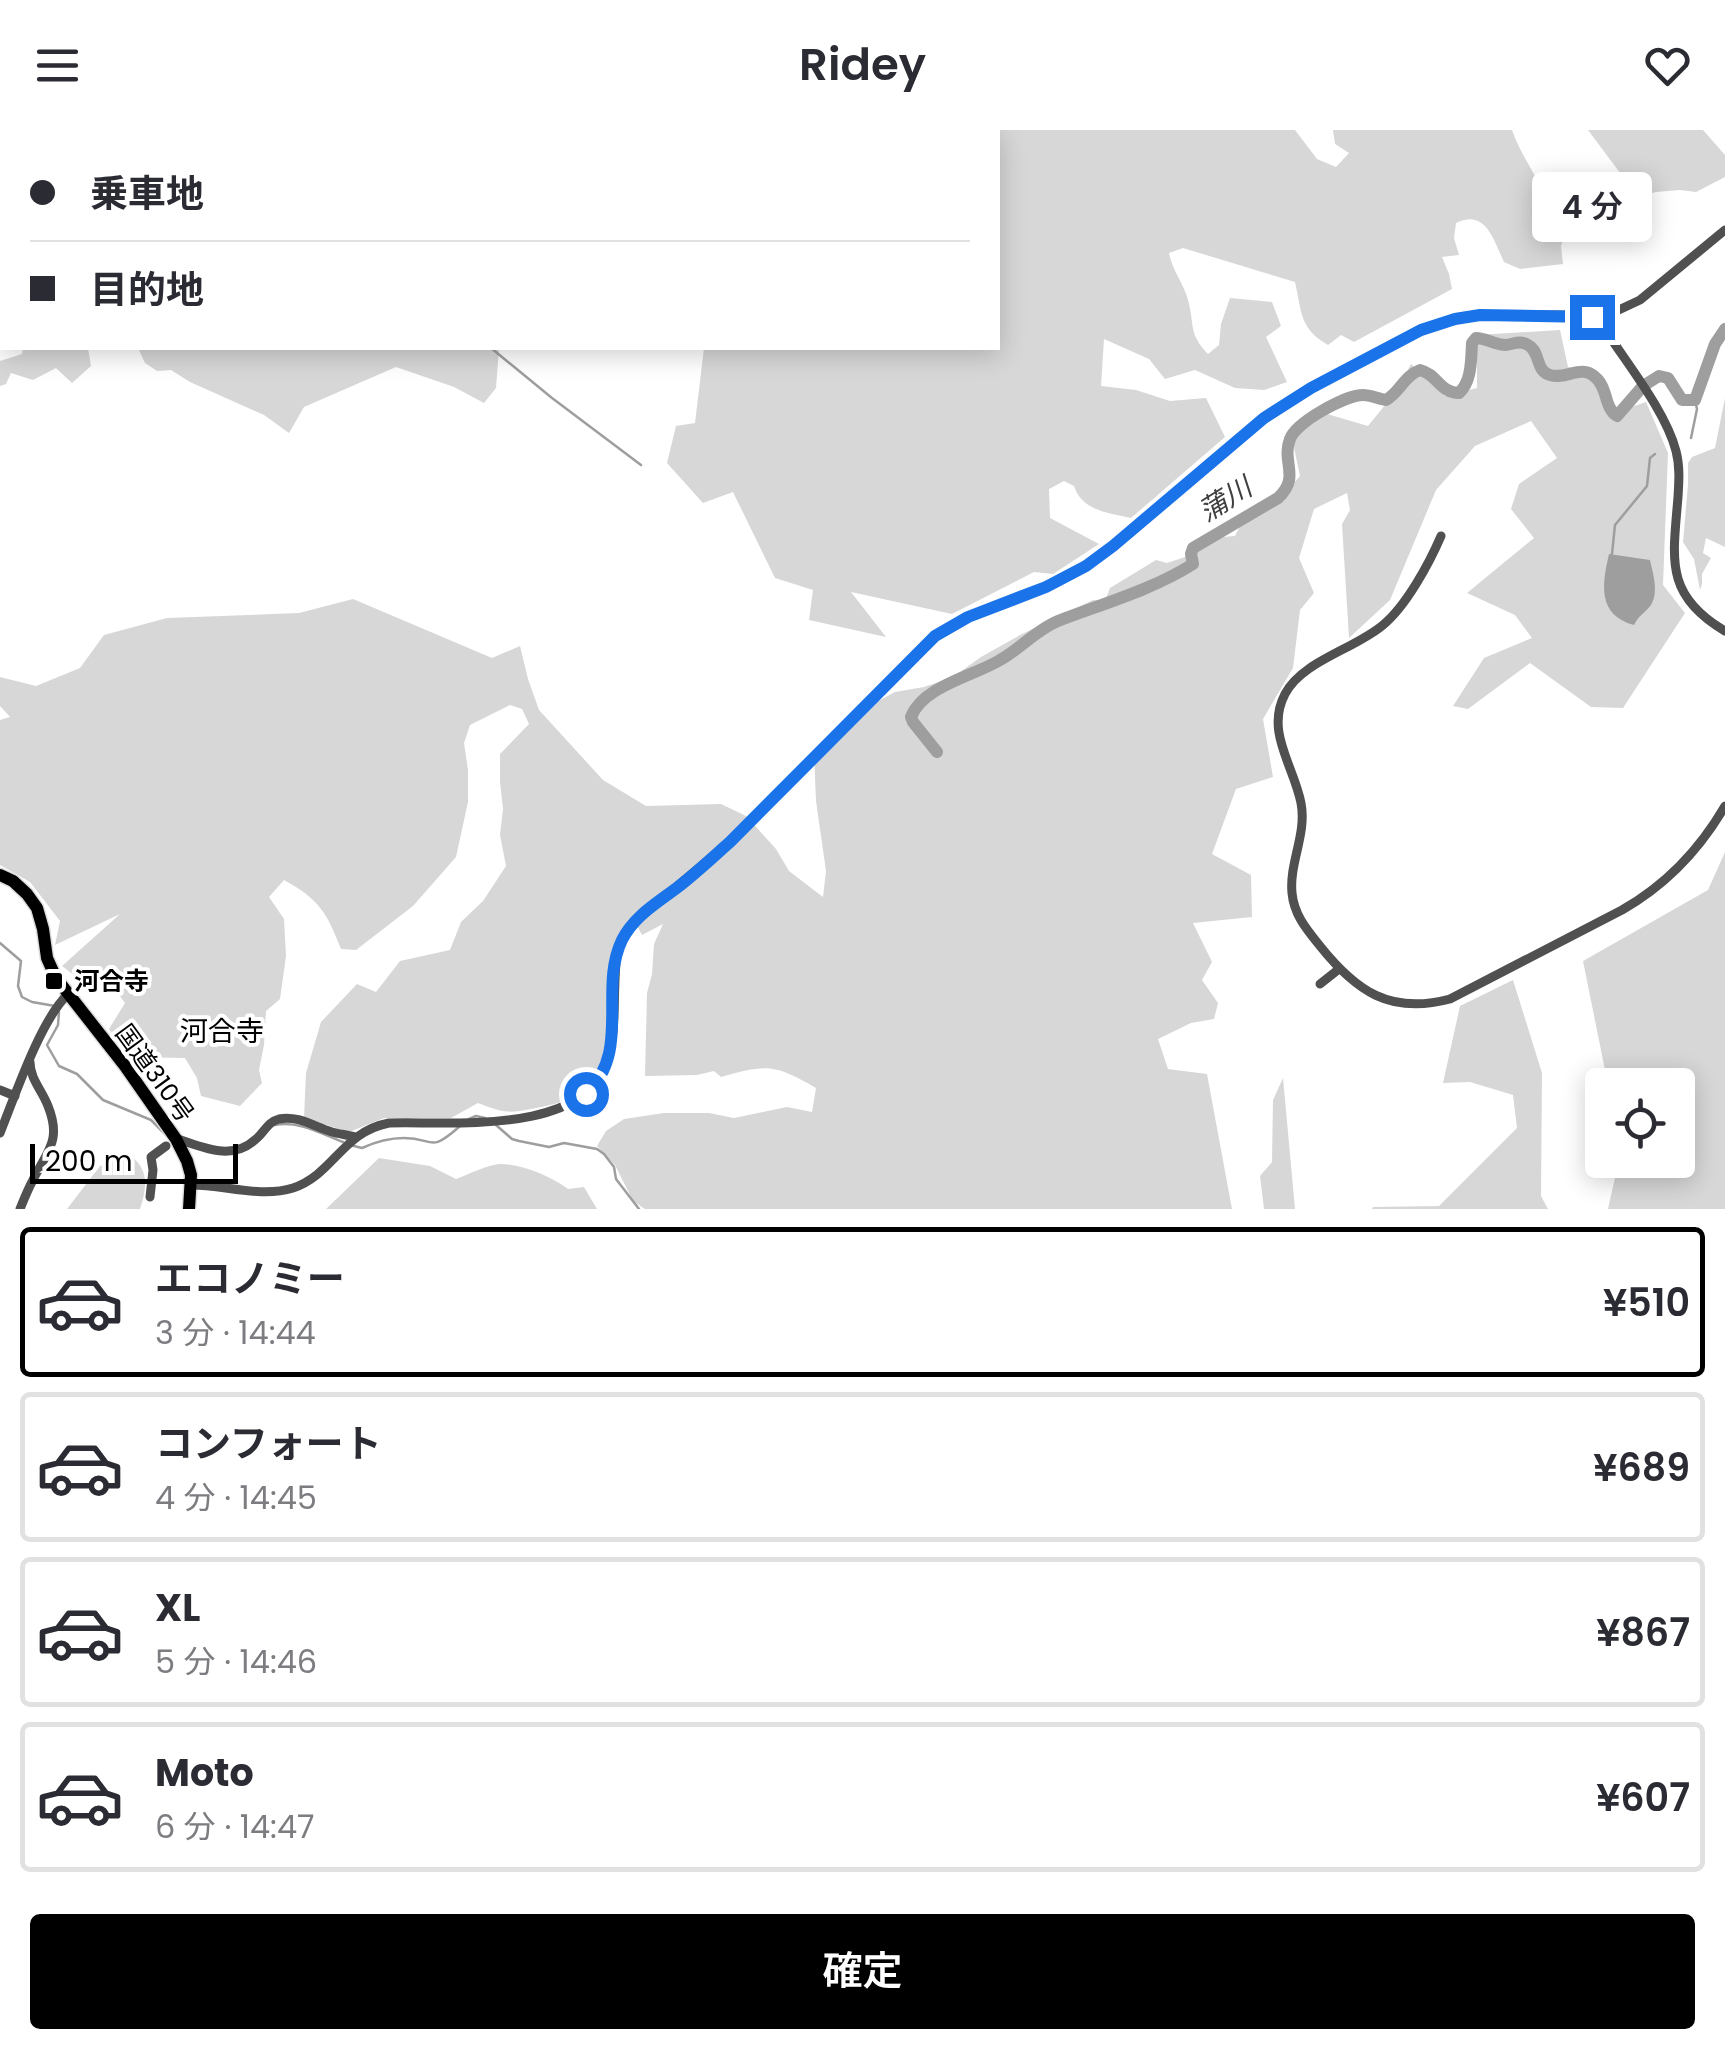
<!DOCTYPE html>
<html lang="ja">
<head>
<meta charset="utf-8">
<style>
  body { margin:0; font-family:Poppins,"Noto Sans JP",sans-serif; background:#f2f2f3; color:#2b2b33; height:100vh; display:flex; flex-direction:column; font-size:38px; white-space:nowrap }
  * { box-sizing:border-box; margin:0 }
  p { font-size:32px; color:#7c7c81 }
  .icon { flex:none; width:55px; height:55px; fill:none; stroke:currentColor; stroke-width:2; stroke-linecap:round; stroke-linejoin:round }
  .map { position:relative; height:1079px; overflow:hidden }
  .side { display:flex; flex-direction:column; background:#fff; flex:1 }
  .side>* { flex:none }
  .hud { position:absolute; left:0px; top:0px; width:1000px; height:220px; box-shadow:0 5px 25px #0003; display:grid; align-content:center; height:220px; padding:0 30px; background:#fff }
  .fabs { position:absolute; left:1585px; top:938px; display:grid; gap:20px }
  .fabs a { display:grid; place-items:center; width:110px; height:110px; border-radius:10px; background:#fff; box-shadow:0 5px 25px #0003; font-size:50px }
  .scale { position:absolute; left:30px; bottom:25px; width:208px; box-sizing:border-box; padding-left:10px; border:5px solid #000; border-top:0; font-size:28px; line-height:35px; white-space:nowrap; color:#000; -webkit-text-stroke:8px #fff; paint-order:stroke }
  .end { position:absolute; width:45px; height:45px; margin:-22px; border:12px solid #1a73e8; background:#fff; box-shadow:0 0 0 5px #fff }
  .from { border-radius:50% }
  .bubble { position:absolute; height:70px; border-radius:10px; background:#fff; box-shadow:0 5px 25px #0003; font-size:32px; font-weight:600; line-height:70px; text-align:center }
  .hud b { display:flex; align-items:center; gap:35px; height:95px; font-size:38px }
  .hud b+b { border-top:2px solid #e1e1e2 }
  .hud i { width:25px; height:25px; background:#2b2b33 }
  ul { padding:18px 0 0; list-style:none }
  li { display:flex; align-items:center; gap:30px; height:150px; margin:0 20px 15px; padding:0 10px; border:5px solid #e1e1e2; border-radius:10px }
  li div { flex:1 }
  li b { display:block; font-size:38px }
  li em { font-style:normal; font-weight:600 }
  li.on { border-color:#000 }
  li>.icon { width:90px; height:90px; stroke-width:1.5 }
  .primary-button { display:flex; gap:20px; margin-top:auto; padding:20px 30px }
  .primary-button a { flex:1; height:115px; border-radius:10px; background:#000; color:#fff; font-size:40px; font-weight:600; line-height:115px; text-align:center }
  header { display:flex; justify-content:space-between; align-items:center; height:130px; padding:0 30px; background:#fff; font-size:45px; font-weight:600 }
  .map>svg:first-child { display:block }
</style>
</head>
<body>
<header><svg class="icon" aria-label="menu" viewBox="0 0 24 24"><path d="M4 6h16M4 12h16M4 18h16"/></svg>Ridey<svg class="icon" aria-label="heart" viewBox="0 0 24 24"><path d="M12 20l-8-8c-3-5 5-10 8-4 3-6 11-1 8 4z"/></svg></header>
<div class="map">
<svg width="1725" height="1079" viewBox="0 0 1725 1079">
  <rect width="100%" height="100%" fill="#fff"/>
  <g fill="#d7d7d7">
    <path d="M263,0h1032l22,29 19,8 13,-14 -14,-9 -2,-14h179c11,33 41,65 43,98l10,6 -4,12 2,18 -43,5 -16,-7c-10,-21 -18,-54 -48,-39l-2,15 5,17 -17,2 7,17 3,15 -98,53 -13,-7 -13,10c-29,-17 -26,-33 -33,-63l-112,-34 -14,5c3,17 15,31 19,47 7,26 0,33 20,54l11,-9 2,-21 9,-26 42,4 9,24 -15,11 21,45 -23,8 -29,-2 -40,-18 -30,9 -16,-20 -45,-20 -3,47 35,4 34,11 36,-3 19,39 -94,81c-22,-5 -49,-7 -57,-32l-10,-5 -15,8 1,29 49,26 -46,30 -19,-2 -82,42 -101,-22 35,45 -77,-17 4,-30 -38,-12 -42,-86 -30,11 -36,-40 9,-37 19,-3 9,-75h294v-216h-731z"/>
    <path d="M1588,0h115l22,25v22l-29,15 -16,-2 -24,2 -18,5z"/>
    <path d="M1560,200l8,37 24,5 24,40 30,-10 22,51 -5,132 22,28 -62,95 -32,-1 -61,-44 -62,46 -15,-3 31,-48 48,-20 -17,-23 -48,-22 67,-55 -23,-29 8,-25 38,-26 -26,-37 -56,25 -39,44 -46,110 -41,38 -7,-114 8,-14 -3,-17 -33,16 -15,49 15,35 -14,17 -7,58 -30,51 10,58 -37,12 -24,65 39,21 1,42 -59,6 19,39 -10,18 16,23 -4,16 -23,4 -33,16 10,30 39,5 25,135h-587l-12,-8 -18,-36 -18,-19 9,-15 18,-12 40,-6h45l25,5 53,-11 25,5 4,-24c-42,-24 -48,-24 -95,-11l-7,-6 -17,4 -52,1 2,-83 5,-19 2,-30 9,-20 -21,11 -9,-17c-10,13 -18,25 -21,42 -10,61 17,129 -66,146 -33,6 -36,10 -68,-3l-27,15h-67l-35,14 -45,-14 2,-45 15,-51 36,-38 19,8 24,-31 50,-11 11,-28 22,-21 23,-35 -6,-31 3,-26 -3,-27v-28l29,-30 -7,-15 -12,-4 -40,20 -6,18 4,27v32l-12,55 -43,49 -57,44 -15,-1c-14,-36 -22,-50 -57,-69l-15,17 15,22 2,37 -6,43 -14,12 -2,34 -5,25 3,13 -22,23 -39,-10 -4,-18 -12,-20 -58,-1 -18,-28 16,-26 -20,-27 -23,5 -20,-15 58,-52 -65,31 5,-24 -30,-39 -30,-17v-145l10,-3 -10,-11v-29l36,9 44,-18 24,-33 63,-17 132,-5 54,-14 139,59 28,-12 8,33 11,31 64,70 43,26 75,-2 25,12 30,33 13,22 34,26 3,-26 -10,-70 -2,-48 44,-41 37,-20 29,-5 29,-10 28,-20 41,-23 71,-34 12,1 5,-13 46,-28 11,3 30,-10 2,-14 36,-3 10,-20 39,-22 16,-18 -8,-38 35,-24 41,12 30,-37 13,-25 34,32 32,-8v-53z"/>
    <path d="M23,218h65l3,18 -19,17 -16,-15 -23,12 -22,-7 -5,11 -6,2v-25l22,-7z"/>
    <path d="M138,218h368l-7,1 -3,39 -12,15 -30,-16 -58,-20 -92,40 -15,26 -25,-18 -74,-33 -19,-12 -14,1 -12,-8z"/>
    <path d="M1725,268v149l-19,-9 -3,15 8,5 -9,16v10l-2,6 -6,-31 -11,-17 5,-57v-22l4,-6 23,-9z"/>
    <path d="M1725,722v357h-117l11,-49h59v-75h-70l-25,-124 125,-71z"/>
    <path d="M1513,850l29,93 -1,123 7,13h-176l1,-2 66,-1 78,-78 -4,-33 -43,-13 -27,1 17,-77z"/>
    <path d="M1283,948l12,131h-31l-4,-33 12,-14 1,-62z"/>
    <path d="M125,1022c24,14 23,33 15,57h-73l33,-43z"/>
    <path d="M379,1028l51,8 26,13c14,-5 32,-15 45,-15 23,1 49,12 67,25l16,-2 13,22h-271z"/>
  </g>
  <path fill="#9e9e9e" d="M1609,424l41,6c3,14 9,32 1,45 -6,8 -13,11 -17,20 -37,-10 -32,-41 -25,-71z"/>
  <g fill="none" stroke-linecap="round" stroke-linejoin="round">
    <g stroke="#9e9e9e" stroke-width="2.5">
      <path d="M491,218l61,50 89,67"/>
      <path d="M1691,308l6,-29 -2,-9"/>
      <path d="M1612,424l3,-29 32,-39 3,-28 5,-4"/>
      <path d="M0,813l21,18 -3,25 4,11 10,5 23,4"/>
      <path d="M59,882l-1,13 -11,20 12,21 18,8 26,26 48,20 16,16"/>
      <path d="M469,989l7,-3 9,2"/>
      <path d="M275,995c23,-5 47,9 68,17"/>
      <path d="M496,995l16,14 7,2 30,6 15,-4 33,6 7,5 10,13 2,12 23,30"/>
      <path d="M350,1015l12,3c13,-6 28,-10 42,-10 31,0 24,16 55,-11"/>
    </g>
    <path stroke="#9e9e9e" stroke-width="12" d="M937,622l-24,-30 -2,-5c12,-31 63,-41 89,-57 20,-11 36,-30 58,-39 44,-17 94,-31 135,-57l-2,-10 2,-6 85,-50c23,-21 3,-36 12,-59 6,-17 56,-44 73,-44 8,0 15,4 23,5 14,-8 18,-24 34,-30 17,4 20,23 39,23 13,-12 12,-33 13,-50l4,-5c10,0 19,7 30,7 8,-1 14,-5 22,0 13,7 7,26 22,30 16,5 31,-11 45,2 13,10 9,31 22,39l26,-30 16,-10 9,2 14,22h13l20,-56 10,-15"/>
    <defs>
      <path id="highway" d="M0,745l13,6 14,13 10,14 6,21 4,29 9,20 69,88 51,73 11,22 4,14 -2,34"/>
    </defs>
    <use href="#highway" stroke="#dbdbdb" stroke-width="15"/>
    <g stroke="#505050" stroke-width="9">
      <path d="M186,2l2,-2"/>
      <path d="M0,109h2"/>
      <path d="M1601,186l5,15c22,34 60,81 70,120 4,15 3,30 2,46 -5,62 -14,98 47,134"/>
      <path d="M1441,406c-12,28 -35,70 -58,89 -28,24 -81,36 -98,69 -20,38 9,72 16,109 6,31 -12,60 -9,90 2,22 15,37 28,53 36,45 70,69 130,53l172,-89c44,-25 78,-61 103,-104"/>
      <path d="M1320,854l19,-15"/>
      <path d="M0,960l15,6"/>
      <path d="M0,1003c15,-37 40,-112 68,-139"/>
      <path d="M175,1008c28,9 56,24 81,1 9,-7 11,-17 23,-20 19,-4 36,8 53,13 7,2 16,3 23,5"/>
      <path d="M192,1055c32,0 69,13 101,3 41,-14 49,-56 96,-65 61,-2 194,13 218,-61 11,-32 5,-74 10,-108l6,-15 9,-15 93,-78 210,-210 33,-19 78,-30 40,-21 27,-19 151,-128 47,-31 110,-58 34,-11 25,-4h128l32,-15 85,-70"/>
      <path d="M150,1067l3,-27 -2,-13 15,-11"/>
      <path d="M20,1079c4,-10 8,-20 13,-29 14,-29 29,-39 15,-74 -6,-16 -18,-27 -18,-44"/>
    </g>
    <use href="#highway" stroke="#000" stroke-width="12"/>
  </g>
  <g fill="none" stroke-linecap="round" stroke-linejoin="round">
    <path stroke="#1a73e8" stroke-width="12" d="M586,964c46,-43 12,-104 36,-154 12,-24 35,-37 56,-53 18,-14 35,-30 52,-45l205,-206 33,-19 78,-30 40,-21 27,-20 151,-128 47,-30 110,-58 34,-11 25,-4 112,2"/>
  </g>
  <rect fill="#000" stroke="#fff" stroke-width="4" x="44" y="841" width="20" height="20" rx="5"/>
  <g text-anchor="middle" stroke-width="8" stroke-linejoin="round" paint-order="stroke">
    <g font-size="25" font-weight="bold" fill="#000" stroke="#fff" text-anchor="start">
      <text x="74" y="860">河合寺</text>
    </g>
    <g font-size="25" fill="#000" stroke="#fff">
      <text transform="translate(155 943) rotate(54)" y="9">国道310号</text>
    </g>
    <g font-size="28" font-style="italic" fill="#3f3f3f" stroke="#fff">
      <text transform="translate(1225 369) rotate(-32)" y="10">蒲川</text>
    </g>
    <g font-size="28" fill="#000" stroke="#fff">
      <text x="222" y="911">河合寺</text>
    </g>
  </g>
</svg>
<div class="fabs">
<a><svg class="icon" aria-label="locate" viewBox="0 0 24 24"><circle cx="12" cy="12" r="6"/><path d="M12 2v4M12 18v4M2 12h4M18 12h4"/></svg></a>
</div>
<div class="scale">200 m</div>
<i class="end from" style="left:586px;top:964px"></i>
<i class="end" style="left:1592px;top:187px"></i>
<div class="bubble" style="left:1532px;top:42px;width:120px">4 分</div>
<div class="hud">
<b><i class="from"></i>乗車地</b>
<b><i></i>目的地</b>
</div>
</div>
<section class="side">
<ul>
<li class="on"><svg class="icon" aria-label="car" viewBox="0 0 24 24"><path d="M5 17H2v-5l4-1 3-4h7l3 4 3 1v5h-3M9 17h6M6 11h13"/><circle cx="7" cy="17" r="2"/><circle cx="17" cy="17" r="2"/></svg><div><b>エコノミー</b><p>3 分 · 14:44</p></div><em>¥510</em></li>
<li><svg class="icon" aria-label="car" viewBox="0 0 24 24"><path d="M5 17H2v-5l4-1 3-4h7l3 4 3 1v5h-3M9 17h6M6 11h13"/><circle cx="7" cy="17" r="2"/><circle cx="17" cy="17" r="2"/></svg><div><b>コンフォート</b><p>4 分 · 14:45</p></div><em>¥689</em></li>
<li><svg class="icon" aria-label="car" viewBox="0 0 24 24"><path d="M5 17H2v-5l4-1 3-4h7l3 4 3 1v5h-3M9 17h6M6 11h13"/><circle cx="7" cy="17" r="2"/><circle cx="17" cy="17" r="2"/></svg><div><b>XL</b><p>5 分 · 14:46</p></div><em>¥867</em></li>
<li><svg class="icon" aria-label="car" viewBox="0 0 24 24"><path d="M5 17H2v-5l4-1 3-4h7l3 4 3 1v5h-3M9 17h6M6 11h13"/><circle cx="7" cy="17" r="2"/><circle cx="17" cy="17" r="2"/></svg><div><b>Moto</b><p>6 分 · 14:47</p></div><em>¥607</em></li>
</ul>
<div class="primary-button"><a>確定</a></div>
</section>
</body>
</html>
